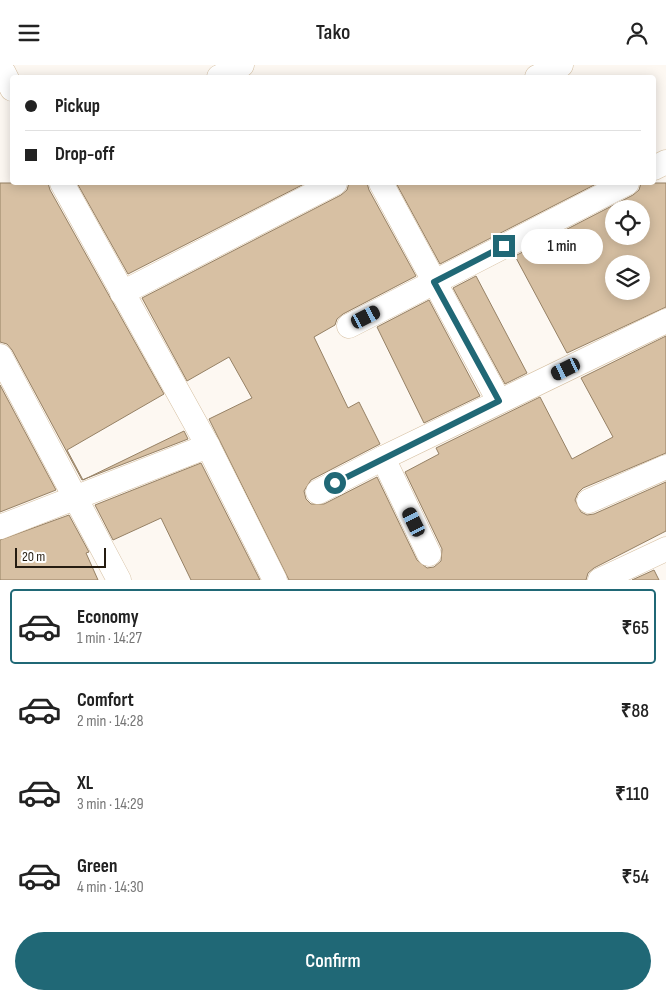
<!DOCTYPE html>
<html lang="en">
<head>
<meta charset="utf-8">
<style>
  body { margin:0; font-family:"Sofia Sans Condensed",sans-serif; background:#f2f2f2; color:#222; height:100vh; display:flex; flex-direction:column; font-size:19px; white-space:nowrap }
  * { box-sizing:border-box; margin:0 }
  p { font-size:16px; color:#767676 }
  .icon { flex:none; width:28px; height:28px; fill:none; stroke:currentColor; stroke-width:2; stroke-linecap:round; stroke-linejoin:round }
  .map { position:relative; height:515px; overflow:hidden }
  .sheet { display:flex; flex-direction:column; background:#fff; flex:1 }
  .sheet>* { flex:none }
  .guide { position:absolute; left:10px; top:10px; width:646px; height:110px; border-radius:5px; box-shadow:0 2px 12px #0003; display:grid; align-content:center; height:110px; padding:0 15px; background:#fff }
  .buttons { position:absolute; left:605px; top:135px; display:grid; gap:10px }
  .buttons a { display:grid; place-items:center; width:45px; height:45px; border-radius:50%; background:#fff; box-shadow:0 2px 12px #0003; font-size:25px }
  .scale { position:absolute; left:15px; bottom:12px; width:91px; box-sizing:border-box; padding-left:5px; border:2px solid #251c11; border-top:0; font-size:14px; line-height:18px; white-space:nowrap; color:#251c11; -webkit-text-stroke:4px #fff; paint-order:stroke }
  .end { position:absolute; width:22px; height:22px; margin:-11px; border:6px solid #206876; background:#fff; box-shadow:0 0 0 2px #fff }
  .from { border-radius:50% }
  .bubble { position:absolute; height:35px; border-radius:18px; background:#fff; box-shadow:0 2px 12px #0003; font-size:16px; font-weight:600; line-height:35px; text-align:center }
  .car { position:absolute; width:15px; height:30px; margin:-15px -8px; border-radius:6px; box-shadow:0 0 4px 1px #0007; background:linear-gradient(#222 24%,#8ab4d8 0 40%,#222 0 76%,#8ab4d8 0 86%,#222 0) }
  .guide b { display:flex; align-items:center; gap:18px; height:48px; font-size:19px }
  .guide b+b { border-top:1px solid #e0e0e0 }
  .guide i { width:12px; height:12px; background:#222 }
  ul { padding:9px 0 0; list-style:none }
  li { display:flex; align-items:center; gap:15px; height:75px; margin:0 10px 8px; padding:0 5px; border:2px solid transparent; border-radius:5px }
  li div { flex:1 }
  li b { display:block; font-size:19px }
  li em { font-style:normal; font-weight:600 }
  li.current { border-color:#206876 }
  li>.icon { width:45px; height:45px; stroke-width:1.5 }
  .action { display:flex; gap:10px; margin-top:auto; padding:10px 15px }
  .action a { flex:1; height:58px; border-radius:30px; background:#206876; color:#fff; font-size:20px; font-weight:600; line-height:58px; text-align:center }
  header { display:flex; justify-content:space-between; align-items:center; height:65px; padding:0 15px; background:#fff; font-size:22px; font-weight:600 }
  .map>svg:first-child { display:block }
</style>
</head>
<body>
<header><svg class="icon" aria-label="menu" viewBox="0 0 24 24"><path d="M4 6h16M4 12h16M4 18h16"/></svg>Tako<svg class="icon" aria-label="person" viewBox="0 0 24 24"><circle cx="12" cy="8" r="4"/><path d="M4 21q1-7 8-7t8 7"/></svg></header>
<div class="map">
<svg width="666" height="515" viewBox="0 0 666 515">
  <rect width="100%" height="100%" fill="#fdf8f2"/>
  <g fill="#d7c0a3" stroke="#968165" fill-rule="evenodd">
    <path d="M0,118h48l2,7 114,204 -97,56 16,30 101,-49 4,8 -106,41 -70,-130 -5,-6 -7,-2z"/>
    <path d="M77,118h229l-178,91z"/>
    <path d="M349,118h18l2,7 47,86 -73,38 -6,5 -2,6 -21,12 34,71 11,-6 21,42 -69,36 -7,11 2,8 5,5h13l53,-27 40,83 10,8 7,-1 7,-6 1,-12 -37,-77 34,-18 -3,-6 104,-51 32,62 41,-22 -32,-59 85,-42v117l-83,35 -5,5 -3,7 6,12 6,3 7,-1 72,-32v49l-72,37 -6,5 -2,7h-297l-80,-161 43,-21 -23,-41 -42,24 -45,-83 199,-103 6,-5z"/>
    <path d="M396,118h202l-158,81z"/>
    <path d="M641,118h25v124l-99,46 -52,-97 118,-61 6,-5zM614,144h27v27h-27zM614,199h27v27h-27z"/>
    <path d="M476,211l51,97 -22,11 -52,-96z"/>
    <path d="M429,235l51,96 -56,27 -47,-96z"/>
    <path d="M0,320l56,105 -56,22z"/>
    <path d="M201,398l59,117h-69l-30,-62 -48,22 -18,-35z"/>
    <path d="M69,450l20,37 -3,1 12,27h-98v-40z"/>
    <path d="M654,505l5,10h-27z"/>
  </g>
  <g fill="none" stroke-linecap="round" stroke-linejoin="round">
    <defs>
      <g id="street">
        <path d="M0,9l4,-1 8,16"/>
        <path d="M219,12l23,-12"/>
        <path d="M537,12l24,-12"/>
        <path d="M654,103l12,-6"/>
        <path d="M62,118l146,263 67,134"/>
        <path d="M381,118l118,218"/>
        <path d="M122,228l213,-110"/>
        <path d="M349,261l278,-143"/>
        <path d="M0,291l119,224"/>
        <path d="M383,393l283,-137"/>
        <path d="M318,427l65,-34 46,96"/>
        <path d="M589,436l77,-34"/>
        <path d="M0,462l208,-81"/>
        <path d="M600,515l66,-31"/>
      </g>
    </defs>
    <use href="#street" stroke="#d5bfa1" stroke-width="25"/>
    <use href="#street" stroke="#fff" stroke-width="24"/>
  </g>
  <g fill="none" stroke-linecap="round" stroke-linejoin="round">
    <path stroke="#206876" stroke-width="6" d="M335,418l164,-82 -65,-119 70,-36"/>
  </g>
</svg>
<div class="buttons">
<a><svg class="icon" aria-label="locate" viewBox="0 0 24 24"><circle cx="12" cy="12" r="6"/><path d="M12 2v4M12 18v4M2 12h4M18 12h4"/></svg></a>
<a><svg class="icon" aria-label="layers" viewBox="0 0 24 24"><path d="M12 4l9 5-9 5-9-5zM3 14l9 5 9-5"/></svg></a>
</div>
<div class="scale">20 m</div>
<i class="end from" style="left:335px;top:418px"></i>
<i class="end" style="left:504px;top:181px"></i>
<div class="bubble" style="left:521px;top:164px;width:82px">1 min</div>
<i class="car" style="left:366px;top:252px;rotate:63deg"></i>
<i class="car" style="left:566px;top:304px;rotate:244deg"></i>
<i class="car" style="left:414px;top:457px;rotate:334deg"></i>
<div class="guide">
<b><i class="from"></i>Pickup</b>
<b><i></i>Drop-off</b>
</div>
</div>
<section class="sheet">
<ul>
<li class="current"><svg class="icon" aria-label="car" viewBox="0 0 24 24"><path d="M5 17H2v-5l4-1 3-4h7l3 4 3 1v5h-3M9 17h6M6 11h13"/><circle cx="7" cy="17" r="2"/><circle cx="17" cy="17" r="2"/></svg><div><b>Economy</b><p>1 min · 14:27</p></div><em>₹65</em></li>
<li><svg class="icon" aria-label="car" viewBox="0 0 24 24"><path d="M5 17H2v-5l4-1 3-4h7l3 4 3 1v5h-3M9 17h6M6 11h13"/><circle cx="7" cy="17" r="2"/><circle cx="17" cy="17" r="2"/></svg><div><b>Comfort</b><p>2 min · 14:28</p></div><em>₹88</em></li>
<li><svg class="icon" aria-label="car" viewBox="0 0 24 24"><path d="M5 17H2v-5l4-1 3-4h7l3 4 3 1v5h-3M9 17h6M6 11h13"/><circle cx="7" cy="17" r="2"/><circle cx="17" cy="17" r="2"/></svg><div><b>XL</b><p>3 min · 14:29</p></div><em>₹110</em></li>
<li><svg class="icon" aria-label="car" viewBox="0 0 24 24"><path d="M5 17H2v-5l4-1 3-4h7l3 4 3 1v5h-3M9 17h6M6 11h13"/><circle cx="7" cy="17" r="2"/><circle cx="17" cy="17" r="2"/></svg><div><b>Green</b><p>4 min · 14:30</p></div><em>₹54</em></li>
</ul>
<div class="action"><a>Confirm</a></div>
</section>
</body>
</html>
